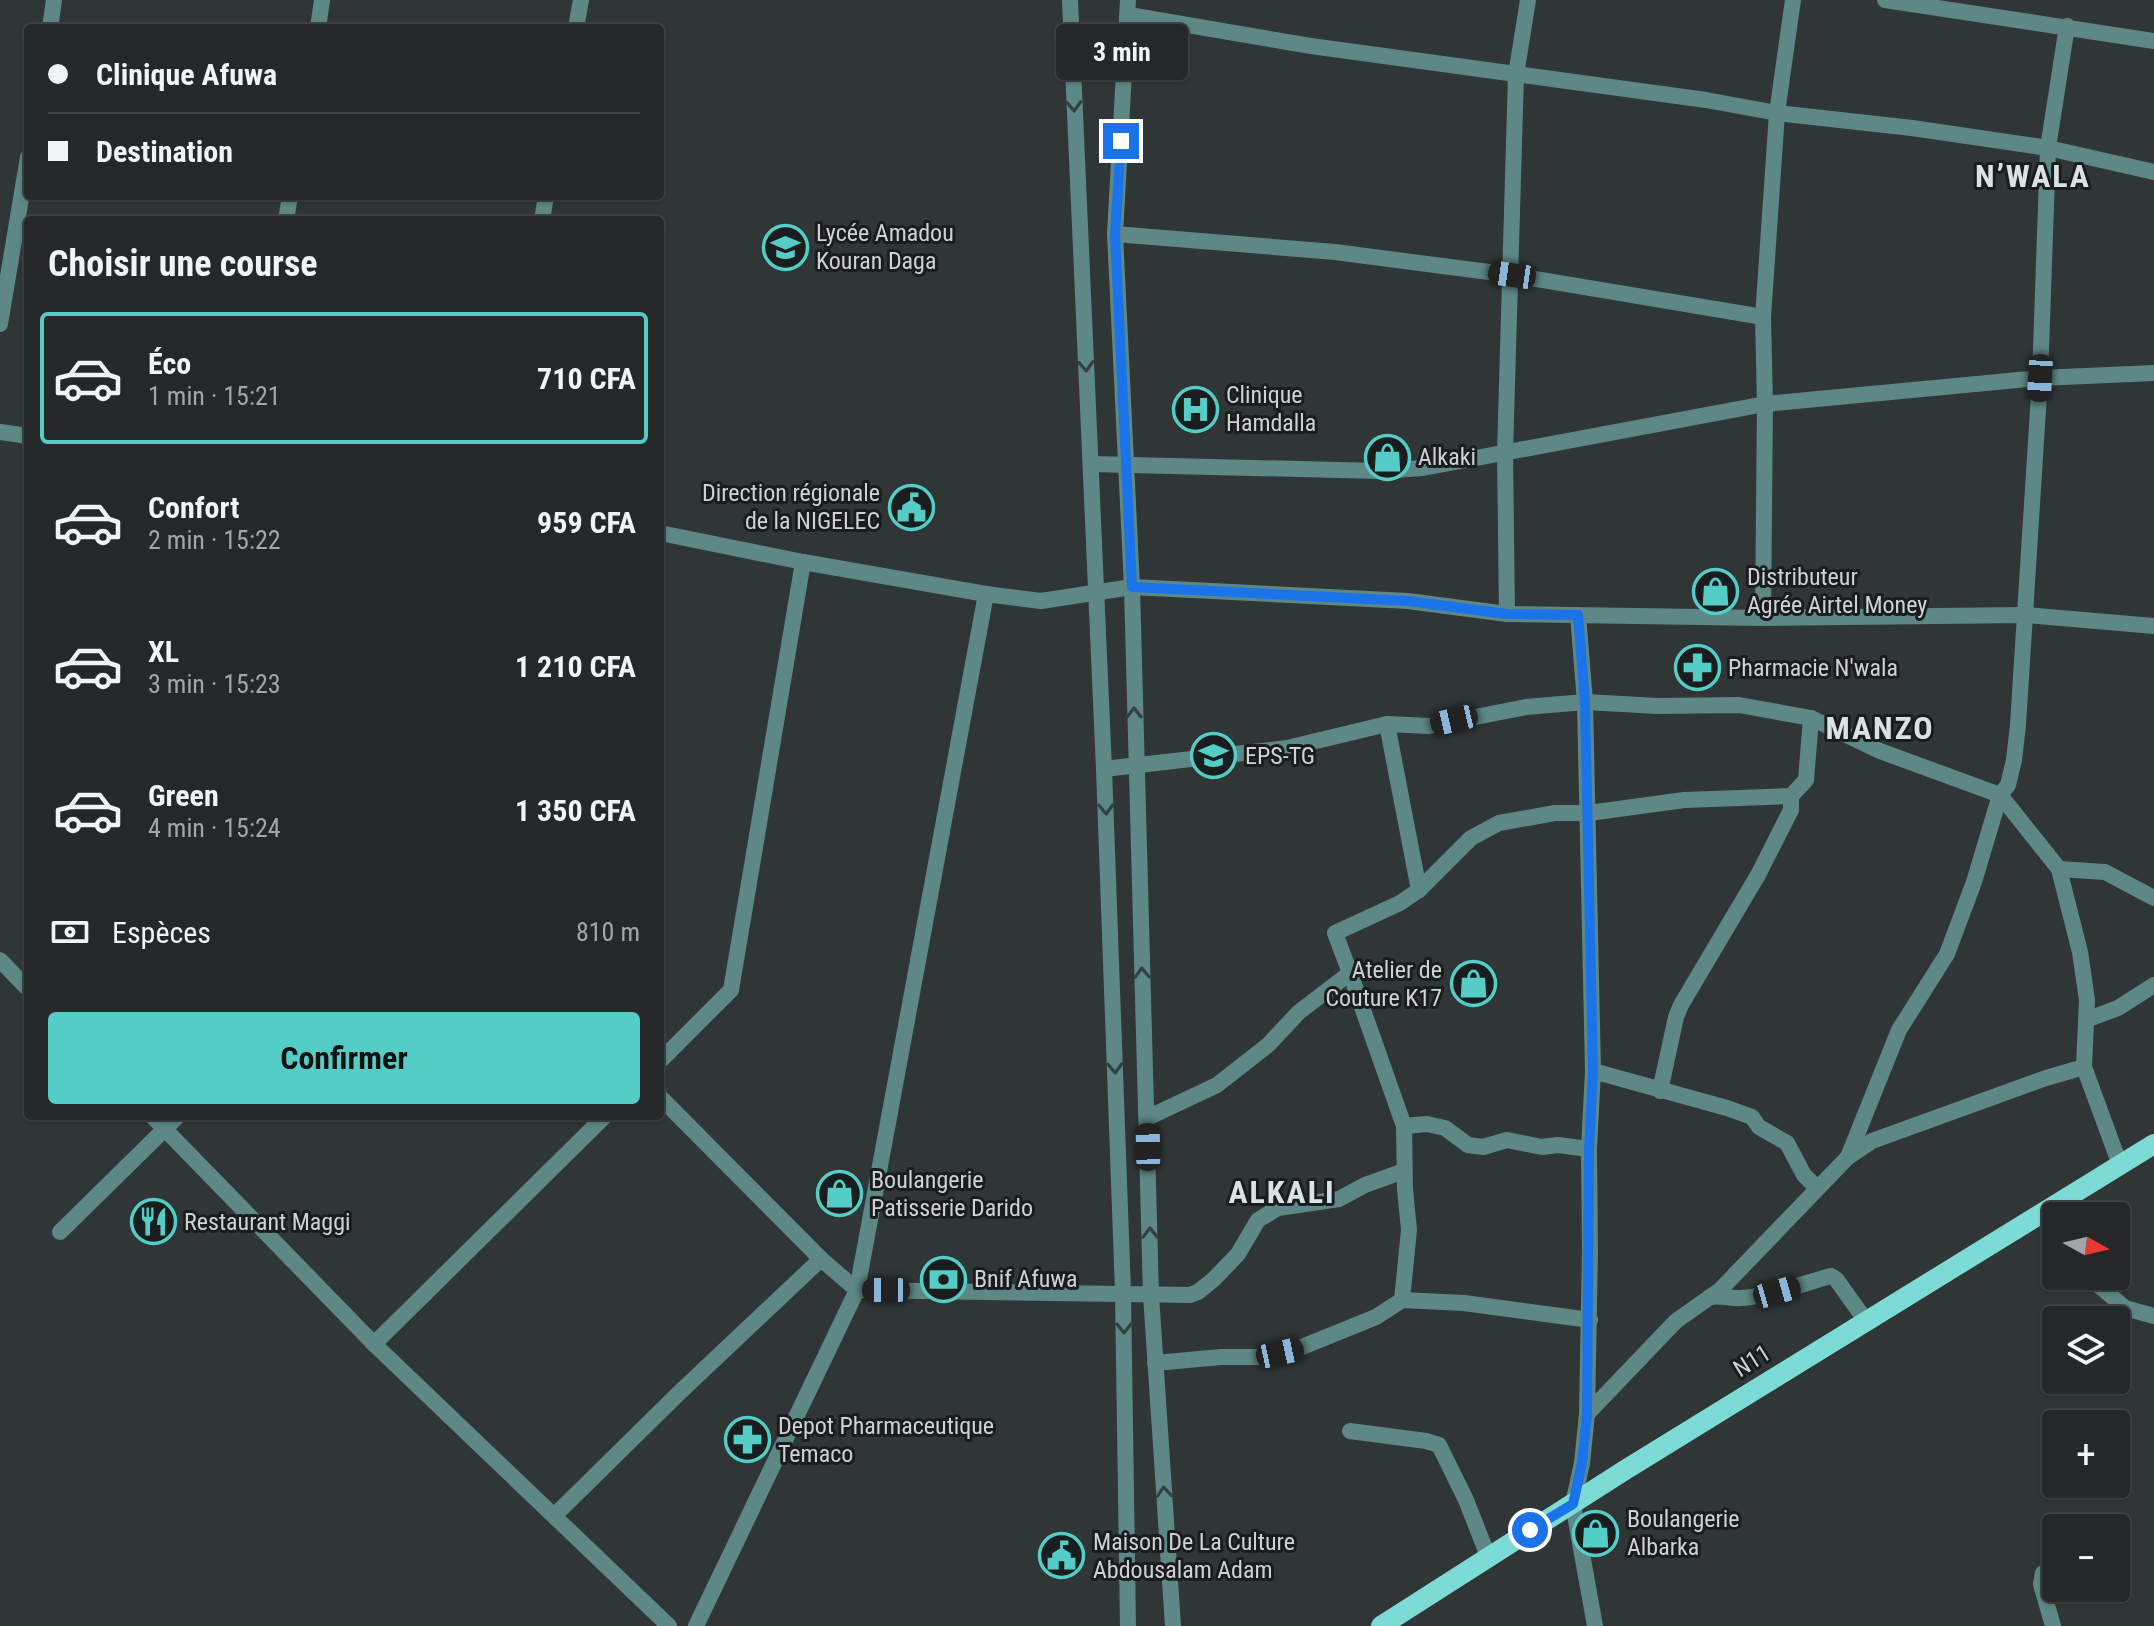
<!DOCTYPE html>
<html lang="fr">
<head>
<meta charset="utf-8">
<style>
  body { margin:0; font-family:"Roboto Condensed",sans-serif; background:#2c3030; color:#f1f3f6; height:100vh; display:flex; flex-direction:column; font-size:30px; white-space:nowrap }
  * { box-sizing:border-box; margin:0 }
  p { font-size:26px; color:#a3a6a8 }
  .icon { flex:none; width:44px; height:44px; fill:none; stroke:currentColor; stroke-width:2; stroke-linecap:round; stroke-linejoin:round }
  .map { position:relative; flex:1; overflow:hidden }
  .sheet { position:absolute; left:24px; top:216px; width:640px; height:904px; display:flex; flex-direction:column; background:#242828; border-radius:8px; box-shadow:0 2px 6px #0004,0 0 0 2px #414445 }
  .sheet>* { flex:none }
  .top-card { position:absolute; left:24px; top:24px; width:640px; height:176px; border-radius:8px; box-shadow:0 2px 6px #0004,0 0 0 2px #414445; display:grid; align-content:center; height:176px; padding:0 24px; background:#242828 }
  .needle { width:52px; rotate:98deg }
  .tools { position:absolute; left:2042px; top:1202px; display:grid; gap:16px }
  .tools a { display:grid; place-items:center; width:88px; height:88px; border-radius:8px; background:#242828; box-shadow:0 2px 6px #0004,0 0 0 2px #414445; font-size:40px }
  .end { position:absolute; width:36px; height:36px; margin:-18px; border:10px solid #1a73e8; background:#fff; box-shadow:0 0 0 4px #fff }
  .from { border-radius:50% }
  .bubble { position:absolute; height:56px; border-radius:8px; background:#242828; box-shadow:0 2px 6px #0004,0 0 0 2px #414445; font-size:26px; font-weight:700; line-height:56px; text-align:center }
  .car { position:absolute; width:24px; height:48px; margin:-24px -12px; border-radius:10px; box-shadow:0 0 6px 2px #0007; background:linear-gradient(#222 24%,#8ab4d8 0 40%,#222 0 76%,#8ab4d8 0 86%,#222 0) }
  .top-card b { display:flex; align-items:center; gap:28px; height:76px; font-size:30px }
  .top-card b+b { border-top:2px solid #414445 }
  .top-card i { width:20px; height:20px; background:#f1f3f6 }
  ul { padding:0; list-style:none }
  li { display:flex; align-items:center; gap:24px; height:132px; margin:0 16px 12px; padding:0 8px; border:4px solid transparent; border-radius:8px }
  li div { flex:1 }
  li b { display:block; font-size:30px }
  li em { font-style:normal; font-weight:700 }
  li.selected { border-color:#54cdc7 }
  li>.icon { width:72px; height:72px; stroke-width:1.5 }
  h2 { padding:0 24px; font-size:36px; line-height:96px }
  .pay { display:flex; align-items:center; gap:20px; height:88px; padding:0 24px; font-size:30px }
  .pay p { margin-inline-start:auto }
  .button { display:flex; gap:16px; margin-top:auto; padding:16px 24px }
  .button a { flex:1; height:92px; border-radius:8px; background:#54cdc7; color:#111; font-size:32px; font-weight:700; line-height:92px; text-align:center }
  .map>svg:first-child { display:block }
</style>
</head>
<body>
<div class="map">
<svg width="2154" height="1626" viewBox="0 0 2154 1626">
  <rect width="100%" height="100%" fill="#303636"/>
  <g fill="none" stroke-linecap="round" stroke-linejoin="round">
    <g stroke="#5d8885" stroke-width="16">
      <path d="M1070,0l34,769 19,523 5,334"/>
      <path d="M1128,0l-13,234 17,353 19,708 22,331"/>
      <path d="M1885,0l269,41"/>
      <path d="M1129,15l182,31 395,54 71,13 135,15 136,20 106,24"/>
      <path d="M50,28l4,-28"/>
      <path d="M318,28l4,-28"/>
      <path d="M576,28l5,-28"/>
      <path d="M286,220l4,-24"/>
      <path d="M542,220l4,-24"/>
      <path d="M1115,234l220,18 177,23 251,42"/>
      <path d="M0,324l28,-167"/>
      <path d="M0,432l28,4"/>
      <path d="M1091,464l288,7 44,-3 342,-64 275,-26 114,-5"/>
      <path d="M660,533l143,29 183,32 55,7 91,-14 276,14 99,13 256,4 263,-3 128,11"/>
      <path d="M1507,614l-2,-162 11,-377 12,-75"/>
      <path d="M1578,615l7,87 8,369 -4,78 1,102 -3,163 -5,49 -9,41 22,122"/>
      <path d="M1763,618l2,-214 -2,-87 14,-204 16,-113"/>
      <path d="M1387,724l32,166"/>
      <path d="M1104,769l183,-21 100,-24 42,2 97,-19 59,-5 73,4 81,-1 72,13 69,33 120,44 59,74 21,83 7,48 -3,67 36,98"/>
      <path d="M2059,869l46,3 49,26"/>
      <path d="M0,960l28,29"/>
      <path d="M1350,973l54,153 23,-2 18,4 23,17 15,2 24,-7 35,7 16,-2 31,4"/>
      <path d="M2086,1020l32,-12 36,-23"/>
      <path d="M660,1061l71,-71 72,-428"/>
      <path d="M1593,1071l134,37 25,9 7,10 28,16 17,32 12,12"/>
      <path d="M1660,1091l16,-74 5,-12 77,-130 33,-65v-14"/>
      <path d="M660,1097l161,162 36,31 333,5 8,-3 16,-13 24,-25 20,-34 20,-12 61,-9 26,-14 39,-14"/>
      <path d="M152,1116l222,228 295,282"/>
      <path d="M1147,1118l70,-33 51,-40 31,-33 51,-39 -15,-40 65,-30 19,-13 52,-52 28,-15 56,-10h34l95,-13 107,-4 15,-16 5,-62"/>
      <path d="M1848,1157l24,-16 174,-63 38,-11"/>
      <path d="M60,1232l118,-116"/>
      <path d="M2088,1276l37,32 29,8"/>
      <path d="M1710,1297c13,-2 20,2 32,1 30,-2 59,-14 89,-22l5,3 30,42"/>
      <path d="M1402,1300l7,-70 -4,-41 -1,-63"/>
      <path d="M374,1344l231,-228"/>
      <path d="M1155,1363l66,-6h42l34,-8 79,-32 26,-17 62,3 126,17"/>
      <path d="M1587,1414l89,-93 44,-31 128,-133 51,-127 48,-76 27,-72 26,-87 8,-10 6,-25 4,-35 22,-347 8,-230 19,-122"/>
      <path d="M1350,1431l76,10 13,4 27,55 22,56"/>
      <path d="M555,1515l124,-122 142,-134"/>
      <path d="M696,1626l161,-336 129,-696"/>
      <path d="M2053,1626l-12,-42 2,-11 13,1"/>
    </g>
    <path stroke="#7ddbd5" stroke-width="20" d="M1381,1626l244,-156 529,-326"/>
  </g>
  <defs><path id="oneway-chevron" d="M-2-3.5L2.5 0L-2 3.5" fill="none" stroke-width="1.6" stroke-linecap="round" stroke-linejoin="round" transform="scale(2)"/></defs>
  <g stroke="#314241">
    <use href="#oneway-chevron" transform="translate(1074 106) rotate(87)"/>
    <use href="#oneway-chevron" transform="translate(1086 366) rotate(87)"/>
    <use href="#oneway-chevron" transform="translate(1134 713) rotate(-91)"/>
    <use href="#oneway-chevron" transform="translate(1106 809) rotate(88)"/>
    <use href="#oneway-chevron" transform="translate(1142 973) rotate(-92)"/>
    <use href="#oneway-chevron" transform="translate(1115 1068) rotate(88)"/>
    <use href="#oneway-chevron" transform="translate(1150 1233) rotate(-91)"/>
    <use href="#oneway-chevron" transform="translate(1124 1328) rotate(89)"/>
    <use href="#oneway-chevron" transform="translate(1164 1492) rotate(-94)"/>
  </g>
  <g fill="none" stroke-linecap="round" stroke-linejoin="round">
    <path stroke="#1a73e8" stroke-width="10" d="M1121,141l-6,93 17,353 276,14 99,13 71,1 7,87 8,369 -4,78 -2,265 -5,49 -9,41 -43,26"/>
  </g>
  <defs>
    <symbol id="university-ring" viewBox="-11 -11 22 22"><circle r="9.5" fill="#1a1d1d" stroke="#54cdc7" stroke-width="1.5"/><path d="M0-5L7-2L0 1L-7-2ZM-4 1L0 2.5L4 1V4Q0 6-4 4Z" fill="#54cdc7"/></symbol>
    <symbol id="hospital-ring" viewBox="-11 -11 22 22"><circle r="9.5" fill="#1a1d1d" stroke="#54cdc7" stroke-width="1.5"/><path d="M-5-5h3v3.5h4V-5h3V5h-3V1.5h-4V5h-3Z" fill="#54cdc7"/></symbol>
    <symbol id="shop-ring" viewBox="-11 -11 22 22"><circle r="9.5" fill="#1a1d1d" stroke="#54cdc7" stroke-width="1.5"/><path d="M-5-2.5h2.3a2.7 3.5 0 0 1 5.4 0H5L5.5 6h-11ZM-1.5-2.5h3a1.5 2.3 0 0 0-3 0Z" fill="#54cdc7"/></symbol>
    <symbol id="civic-ring" viewBox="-11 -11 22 22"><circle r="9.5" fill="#1a1d1d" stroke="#54cdc7" stroke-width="1.5"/><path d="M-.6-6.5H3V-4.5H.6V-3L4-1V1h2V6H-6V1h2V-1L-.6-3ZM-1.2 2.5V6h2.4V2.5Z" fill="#54cdc7"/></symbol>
    <symbol id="pharmacy-ring" viewBox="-11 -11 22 22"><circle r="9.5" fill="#1a1d1d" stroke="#54cdc7" stroke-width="1.5"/><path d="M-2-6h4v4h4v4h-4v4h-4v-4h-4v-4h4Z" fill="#54cdc7"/></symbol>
    <symbol id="school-ring" viewBox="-11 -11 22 22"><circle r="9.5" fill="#1a1d1d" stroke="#54cdc7" stroke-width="1.5"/><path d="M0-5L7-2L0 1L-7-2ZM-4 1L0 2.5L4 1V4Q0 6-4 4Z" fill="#54cdc7"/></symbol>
    <symbol id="restaurant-ring" viewBox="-11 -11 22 22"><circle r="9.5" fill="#1a1d1d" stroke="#54cdc7" stroke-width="1.5"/><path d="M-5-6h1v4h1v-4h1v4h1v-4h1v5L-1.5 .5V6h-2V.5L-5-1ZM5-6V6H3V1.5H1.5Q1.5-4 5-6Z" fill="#54cdc7"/></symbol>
    <symbol id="bank-ring" viewBox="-11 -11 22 22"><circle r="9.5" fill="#1a1d1d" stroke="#54cdc7" stroke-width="1.5"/><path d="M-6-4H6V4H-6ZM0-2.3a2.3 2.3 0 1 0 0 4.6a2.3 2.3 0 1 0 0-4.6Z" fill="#54cdc7"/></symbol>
  </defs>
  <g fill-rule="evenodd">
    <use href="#university-ring" x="760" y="222" width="51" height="51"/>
    <use href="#hospital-ring" x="1170" y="384" width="51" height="51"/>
    <use href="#shop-ring" x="1362" y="432" width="51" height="51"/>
    <use href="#civic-ring" x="886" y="482" width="51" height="51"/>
    <use href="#shop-ring" x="1690" y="566" width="51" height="51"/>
    <use href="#pharmacy-ring" x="1672" y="642" width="51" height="51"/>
    <use href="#school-ring" x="1188" y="730" width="51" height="51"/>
    <use href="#shop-ring" x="1448" y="958" width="51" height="51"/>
    <use href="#shop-ring" x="814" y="1168" width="51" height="51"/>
    <use href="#restaurant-ring" x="128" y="1196" width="51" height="51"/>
    <use href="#bank-ring" x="918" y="1254" width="51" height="51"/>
    <use href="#pharmacy-ring" x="722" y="1414" width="51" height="51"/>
    <use href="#shop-ring" x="1570" y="1508" width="51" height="51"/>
    <use href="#civic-ring" x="1036" y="1530" width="51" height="51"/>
  </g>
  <g text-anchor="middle" stroke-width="6" stroke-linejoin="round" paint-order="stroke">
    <g font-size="24" fill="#ced2d2" stroke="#1a1d1d" text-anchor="start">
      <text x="816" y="241">Lycée Amadou<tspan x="816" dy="28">Kouran Daga</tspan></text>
      <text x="1226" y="403">Clinique<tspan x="1226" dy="28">Hamdalla</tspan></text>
      <text x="1418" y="465">Alkaki</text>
      <text x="880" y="501" text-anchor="end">Direction régionale<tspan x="880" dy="28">de la NIGELEC</tspan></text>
      <text x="1747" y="585">Distributeur<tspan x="1747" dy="28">Agrée Airtel Money</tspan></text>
      <text x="1728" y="676">Pharmacie N'wala</text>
      <text x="1245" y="764">EPS-TG</text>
      <text x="1442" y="978" text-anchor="end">Atelier de<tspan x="1442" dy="28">Couture K17</tspan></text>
      <text x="871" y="1188">Boulangerie<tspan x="871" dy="28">Patisserie Darido</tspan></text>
      <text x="184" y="1230">Restaurant Maggi</text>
      <text x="974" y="1287">Bnif Afuwa</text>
      <text x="778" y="1434">Depot Pharmaceutique<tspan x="778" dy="28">Temaco</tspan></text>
      <text x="1627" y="1527">Boulangerie<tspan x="1627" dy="28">Albarka</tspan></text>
      <text x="1093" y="1550">Maison De La Culture<tspan x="1093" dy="28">Abdousalam Adam</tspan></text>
    </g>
    <g font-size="24" fill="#ced2d2" stroke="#1a1d1d">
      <text transform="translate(1752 1361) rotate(-32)" y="8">N11</text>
    </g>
    <g font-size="32" font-weight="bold" letter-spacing="2" fill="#dbe3e2" stroke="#1a1d1d">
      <text x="2033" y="187">N’WALA</text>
      <text x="1880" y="739">MANZO</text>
      <text x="1282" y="1203">ALKALI</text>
    </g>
  </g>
</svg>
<div class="tools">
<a><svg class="needle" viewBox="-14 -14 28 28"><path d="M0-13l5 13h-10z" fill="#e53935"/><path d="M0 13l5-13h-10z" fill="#a3a6a8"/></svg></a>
<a><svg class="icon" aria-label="layers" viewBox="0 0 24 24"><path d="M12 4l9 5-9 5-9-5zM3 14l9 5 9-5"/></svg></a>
<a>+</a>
<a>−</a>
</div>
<i class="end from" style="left:1530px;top:1530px"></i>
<i class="end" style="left:1121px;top:141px"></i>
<div class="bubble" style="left:1056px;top:24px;width:132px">3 min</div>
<i class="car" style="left:1512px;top:275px;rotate:278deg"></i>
<i class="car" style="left:2040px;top:378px;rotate:183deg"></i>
<i class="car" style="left:1454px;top:720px;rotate:257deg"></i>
<i class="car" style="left:1148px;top:1147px;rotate:359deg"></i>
<i class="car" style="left:886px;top:1290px;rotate:270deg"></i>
<i class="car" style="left:1777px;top:1292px;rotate:74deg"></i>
<i class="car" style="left:1280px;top:1353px;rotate:78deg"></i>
<div class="top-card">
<b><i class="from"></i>Clinique Afuwa</b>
<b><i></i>Destination</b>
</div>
<section class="sheet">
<h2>Choisir une course</h2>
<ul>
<li class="selected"><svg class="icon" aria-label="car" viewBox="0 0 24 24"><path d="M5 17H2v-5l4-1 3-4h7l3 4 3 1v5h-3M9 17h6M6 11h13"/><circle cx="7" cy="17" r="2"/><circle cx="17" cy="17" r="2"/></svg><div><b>Éco</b><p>1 min · 15:21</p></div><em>710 CFA</em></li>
<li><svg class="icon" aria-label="car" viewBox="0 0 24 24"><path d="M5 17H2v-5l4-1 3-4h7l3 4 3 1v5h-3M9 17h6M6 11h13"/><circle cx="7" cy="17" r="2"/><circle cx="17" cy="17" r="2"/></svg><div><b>Confort</b><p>2 min · 15:22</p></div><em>959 CFA</em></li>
<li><svg class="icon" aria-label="car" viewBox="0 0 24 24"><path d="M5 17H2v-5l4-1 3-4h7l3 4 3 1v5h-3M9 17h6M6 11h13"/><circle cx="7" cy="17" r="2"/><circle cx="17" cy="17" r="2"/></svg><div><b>XL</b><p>3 min · 15:23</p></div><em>1 210 CFA</em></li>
<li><svg class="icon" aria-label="car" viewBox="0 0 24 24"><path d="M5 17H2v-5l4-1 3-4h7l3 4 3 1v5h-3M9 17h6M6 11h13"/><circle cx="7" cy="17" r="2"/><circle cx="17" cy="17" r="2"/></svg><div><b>Green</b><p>4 min · 15:24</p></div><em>1 350 CFA</em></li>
</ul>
<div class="pay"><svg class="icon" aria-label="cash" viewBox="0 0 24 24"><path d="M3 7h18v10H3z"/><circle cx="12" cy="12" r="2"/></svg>Espèces<p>810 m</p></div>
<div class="button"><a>Confirmer</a></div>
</section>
</div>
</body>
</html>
